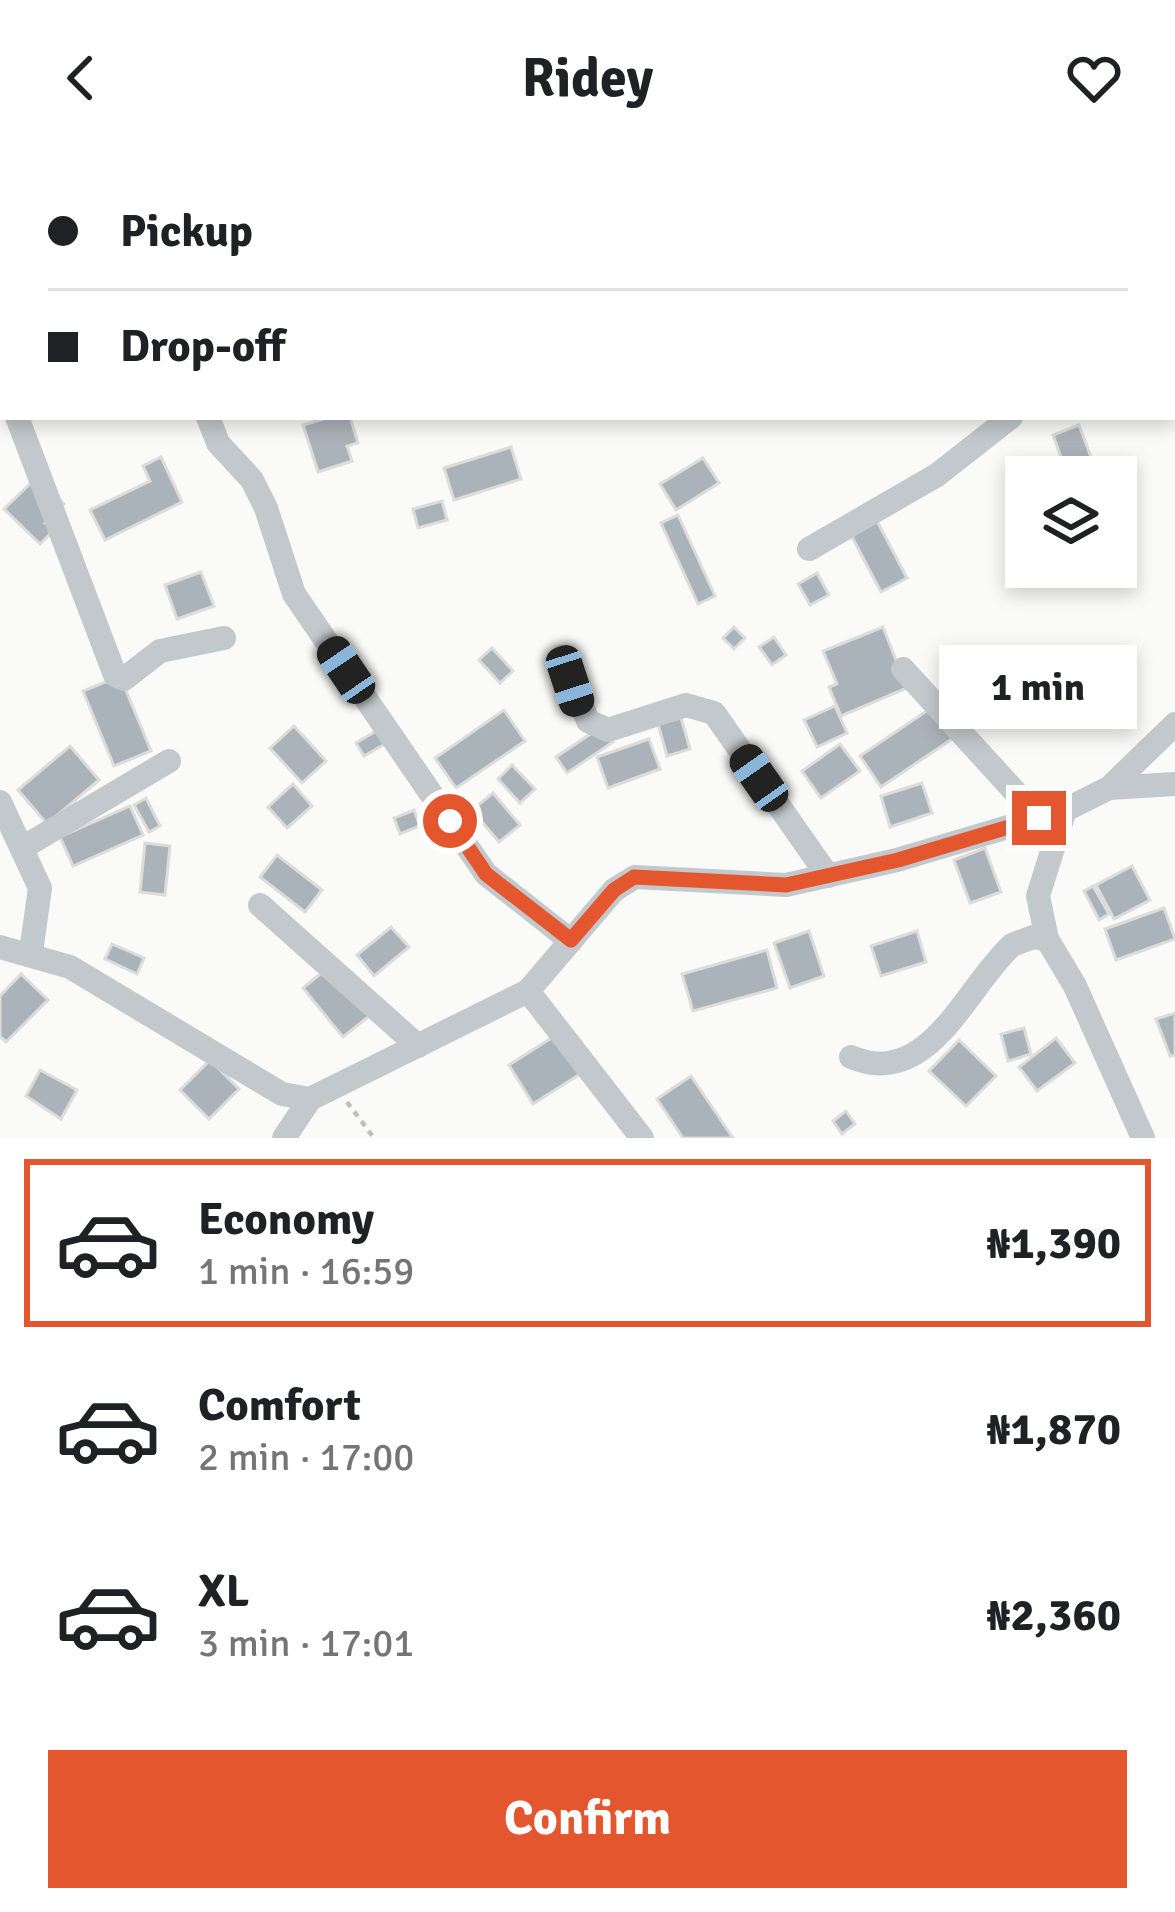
<!DOCTYPE html>
<html lang="en">
<head>
<meta charset="utf-8">
<style>
  body { margin:0; font-family:Signika,sans-serif; background:#f6f6f6; color:#202124; height:100vh; display:flex; flex-direction:column; font-size:45px; white-space:nowrap }
  * { box-sizing:border-box; margin:0 }
  p { font-size:39px; color:#757577 }
  .icon { flex:none; width:66px; height:66px; fill:none; stroke:currentColor; stroke-width:2; stroke-linecap:round; stroke-linejoin:round }
  .map { position:relative; height:982px; overflow:hidden }
  .drawer { display:flex; flex-direction:column; background:#fff; flex:1 }
  .drawer>* { flex:none }
  .top-card { position:absolute; left:0px; top:0px; width:1176px; height:264px; box-shadow:0 6px 18px #0003; display:grid; align-content:center; height:264px; padding:0 48px; background:#fff }
  .tools { position:absolute; left:1005px; top:300px; display:grid; gap:24px }
  .tools a { display:grid; place-items:center; width:132px; height:132px; border-radius:0px; background:#fff; box-shadow:0 6px 18px #0003; font-size:60px }
  .end { position:absolute; width:54px; height:54px; margin:-27px; border:15px solid #e4572e; background:#fff; box-shadow:0 0 0 6px #fff }
  .from { border-radius:50% }
  .bubble { position:absolute; height:84px; border-radius:0px; background:#fff; box-shadow:0 6px 18px #0003; font-size:39px; font-weight:700; line-height:84px; text-align:center }
  .car { position:absolute; width:36px; height:72px; margin:-36px -18px; border-radius:15px; box-shadow:0 0 9px 3px #0007; background:linear-gradient(#222 24%,#8ab4d8 0 40%,#222 0 76%,#8ab4d8 0 86%,#222 0) }
  .top-card b { display:flex; align-items:center; gap:42px; height:114px; font-size:45px }
  .top-card b+b { border-top:3px solid #e0e0e0 }
  .top-card i { width:30px; height:30px; background:#202124 }
  ul { padding:21px 0 0; list-style:none }
  li { display:flex; align-items:center; gap:36px; height:168px; margin:0 24px 18px; padding:0 24px; border:6px solid transparent; border-radius:0px }
  li div { flex:1 }
  li b { display:block; font-size:45px }
  li em { font-style:normal; font-weight:700 }
  li.selected { border-color:#e4572e }
  li>.icon { width:108px; height:108px; stroke-width:1.5 }
  .cta { display:flex; gap:24px; margin-top:auto; padding:24px 48px }
  .cta a { flex:1; height:138px; border-radius:0px; background:#e4572e; color:#fff; font-size:48px; font-weight:700; line-height:138px; text-align:center }
  header { display:flex; justify-content:space-between; align-items:center; height:156px; padding:0 48px; background:#fff; font-size:54px; font-weight:700 }
  .map>svg:first-child { display:block }
</style>
</head>
<body>
<header><svg class="icon" aria-label="back" viewBox="0 0 24 24"><path d="M15 5l-7 7 7 7"/></svg>Ridey<svg class="icon" aria-label="heart" viewBox="0 0 24 24"><path d="M12 20l-8-8c-3-5 5-10 8-4 3-6 11-1 8 4z"/></svg></header>
<div class="map">
<svg width="1175" height="982" viewBox="0 0 1175 982">
  <rect width="100%" height="100%" fill="#fafaf8"/>
  <g fill="#aab3b9" stroke="#dcdcda" stroke-width="3">
    <path d="M0,74l3,5 -3,76z"/>
    <path d="M330,261h20l8,26 -11,3 5,15 -34,11 -15,-47z"/>
    <path d="M1079,269l17,46 -28,6 -15,-42z"/>
    <path d="M511,291l10,32 -67,21 -10,-32z"/>
    <path d="M161,301l21,45 -77,38 -15,-30 60,-29 -7,-15z"/>
    <path d="M703,302l16,25 -43,27 -16,-26z"/>
    <path d="M37,321l27,27 -19,19 8,8 -13,13 -36,-35z"/>
    <path d="M442,345l5,19 -29,8 -5,-19z"/>
    <path d="M678,359l37,81 -17,8 -37,-81z"/>
    <path d="M877,365l30,57 -26,14 -30,-57z"/>
    <path d="M201,416l13,34 -37,13 -12,-34z"/>
    <path d="M817,417l12,22 -19,10 -12,-21z"/>
    <path d="M734,471l11,11 -11,11 -11,-11z"/>
    <path d="M883,471l24,61 -66,28 -12,-29 8,-3 -14,-33z"/>
    <path d="M774,481l12,18 -14,10 -13,-18z"/>
    <path d="M492,492l21,23 -13,12 -21,-23z"/>
    <path d="M120,520l31,75 -37,15 -31,-75z"/>
    <path d="M937,548l21,31 -77,52 -21,-31z"/>
    <path d="M835,550l12,27 -30,14 -13,-27z"/>
    <path d="M504,554l21,31 -69,47 -21,-30z"/>
    <path d="M681,562l9,31 -23,7 -9,-32z"/>
    <path d="M294,570l32,35 -24,22 -32,-35z"/>
    <path d="M601,571l12,15 -46,31 -11,-16z"/>
    <path d="M376,575l9,13 -21,12 -8,-13z"/>
    <path d="M649,583l11,30 -52,19 -11,-31z"/>
    <path d="M840,588l20,27 -39,27 -19,-27z"/>
    <path d="M70,590l29,34 -52,44 -29,-34z"/>
    <path d="M512,609l23,24 -15,14 -22,-24z"/>
    <path d="M922,627l10,30 -42,14 -9,-31z"/>
    <path d="M293,628l19,22 -25,22 -19,-21z"/>
    <path d="M493,637l27,32 -21,17 -27,-32z"/>
    <path d="M146,642l14,28 -11,6 -15,-27z"/>
    <path d="M130,650l13,29 -70,31 -13,-29z"/>
    <path d="M414,654l6,16 -20,8 -6,-16z"/>
    <path d="M145,687l25,3 -5,49 -25,-3z"/>
    <path d="M985,692l16,44 -31,11 -16,-43z"/>
    <path d="M277,699l45,35 -17,22 -45,-35z"/>
    <path d="M1132,710l18,34 -36,19 -18,-34z"/>
    <path d="M1093,730l16,28 -10,6 -15,-29z"/>
    <path d="M1164,752l11,31 -59,21 -11,-31z"/>
    <path d="M391,771l18,20 -35,29 -17,-21z"/>
    <path d="M809,775l15,45 -34,12 -16,-45z"/>
    <path d="M917,775l9,31 -45,14 -10,-30z"/>
    <path d="M112,788l32,14 -7,16 -32,-15z"/>
    <path d="M767,794l10,38 -84,23 -11,-37z"/>
    <path d="M324,815l49,42 -30,24 -40,-49z"/>
    <path d="M21,818l27,26 -42,42 -6,-6v-40z"/>
    <path d="M1175,857v42l-5,1 -14,-37z"/>
    <path d="M1024,872l7,26 -23,7 -7,-27z"/>
    <path d="M564,874l24,39 -55,35 -24,-39z"/>
    <path d="M1056,882l19,25 -38,28 -18,-24z"/>
    <path d="M959,884l37,36 -30,30 -37,-35z"/>
    <path d="M210,904l29,29 -30,30 -29,-29z"/>
    <path d="M40,914l37,20 -16,29 -35,-23z"/>
    <path d="M691,920l42,62h-50l-26,-39z"/>
    <path d="M846,955l9,13 -13,10 -9,-13z"/>
  </g>
  <g fill="none" stroke-linecap="round" stroke-linejoin="round">
    <path stroke="#bbbfc2" stroke-width="4.5" stroke-dasharray="6 6" stroke-linecap="butt" d="M347,946l27,36"/>
    <g stroke="#c3c8cc" stroke-width="24">
      <path d="M511,0l3,3"/>
      <path d="M0,1l1,-1"/>
      <path d="M347,3l4,-3"/>
      <path d="M1173,129l2,-2"/>
      <path d="M0,224l3,6"/>
      <path d="M17,261l98,258 9,4 36,-28 64,-13"/>
      <path d="M208,261l10,26 34,37 14,28 28,86 192,280 85,67"/>
      <path d="M809,393l128,-74 74,-58"/>
      <path d="M562,501l26,64 20,9 78,-25 28,8 114,163"/>
      <path d="M903,513l136,149"/>
      <path d="M1109,632l66,-4"/>
      <path d="M0,646l40,86 -9,64"/>
      <path d="M1065,654l-27,86 9,43 28,47 68,152"/>
      <path d="M22,692l147,-87"/>
      <path d="M260,749l158,141"/>
      <path d="M0,791l70,20 212,127 28,5 218,-108 86,-101 21,-13 151,8 111,-25 168,-50 44,-22 66,-64"/>
      <path d="M528,835l114,147"/>
      <path d="M851,901c78,33 114,-69 161,-112l21,-8 14,2"/>
      <path d="M284,982l26,-39"/>
    </g>
  </g>
  <g fill="none" stroke-linecap="round" stroke-linejoin="round">
    <path stroke="#e4572e" stroke-width="15" d="M450,665l36,53 85,66 43,-50 20,-13 152,8 112,-25 141,-42"/>
  </g>
</svg>
<div class="tools">
<a><svg class="icon" aria-label="layers" viewBox="0 0 24 24"><path d="M12 4l9 5-9 5-9-5zM3 14l9 5 9-5"/></svg></a>
</div>
<i class="end from" style="left:450px;top:665px"></i>
<i class="end" style="left:1039px;top:662px"></i>
<div class="bubble" style="left:939px;top:489px;width:198px">1 min</div>
<i class="car" style="left:346px;top:514px;rotate:326deg"></i>
<i class="car" style="left:570px;top:525px;rotate:162deg"></i>
<i class="car" style="left:759px;top:622px;rotate:325deg"></i>
<div class="top-card">
<b><i class="from"></i>Pickup</b>
<b><i></i>Drop-off</b>
</div>
</div>
<section class="drawer">
<ul>
<li class="selected"><svg class="icon" aria-label="car" viewBox="0 0 24 24"><path d="M5 17H2v-5l4-1 3-4h7l3 4 3 1v5h-3M9 17h6M6 11h13"/><circle cx="7" cy="17" r="2"/><circle cx="17" cy="17" r="2"/></svg><div><b>Economy</b><p>1 min · 16:59</p></div><em>₦1,390</em></li>
<li><svg class="icon" aria-label="car" viewBox="0 0 24 24"><path d="M5 17H2v-5l4-1 3-4h7l3 4 3 1v5h-3M9 17h6M6 11h13"/><circle cx="7" cy="17" r="2"/><circle cx="17" cy="17" r="2"/></svg><div><b>Comfort</b><p>2 min · 17:00</p></div><em>₦1,870</em></li>
<li><svg class="icon" aria-label="car" viewBox="0 0 24 24"><path d="M5 17H2v-5l4-1 3-4h7l3 4 3 1v5h-3M9 17h6M6 11h13"/><circle cx="7" cy="17" r="2"/><circle cx="17" cy="17" r="2"/></svg><div><b>XL</b><p>3 min · 17:01</p></div><em>₦2,360</em></li>
</ul>
<div class="cta"><a>Confirm</a></div>
</section>
</body>
</html>
